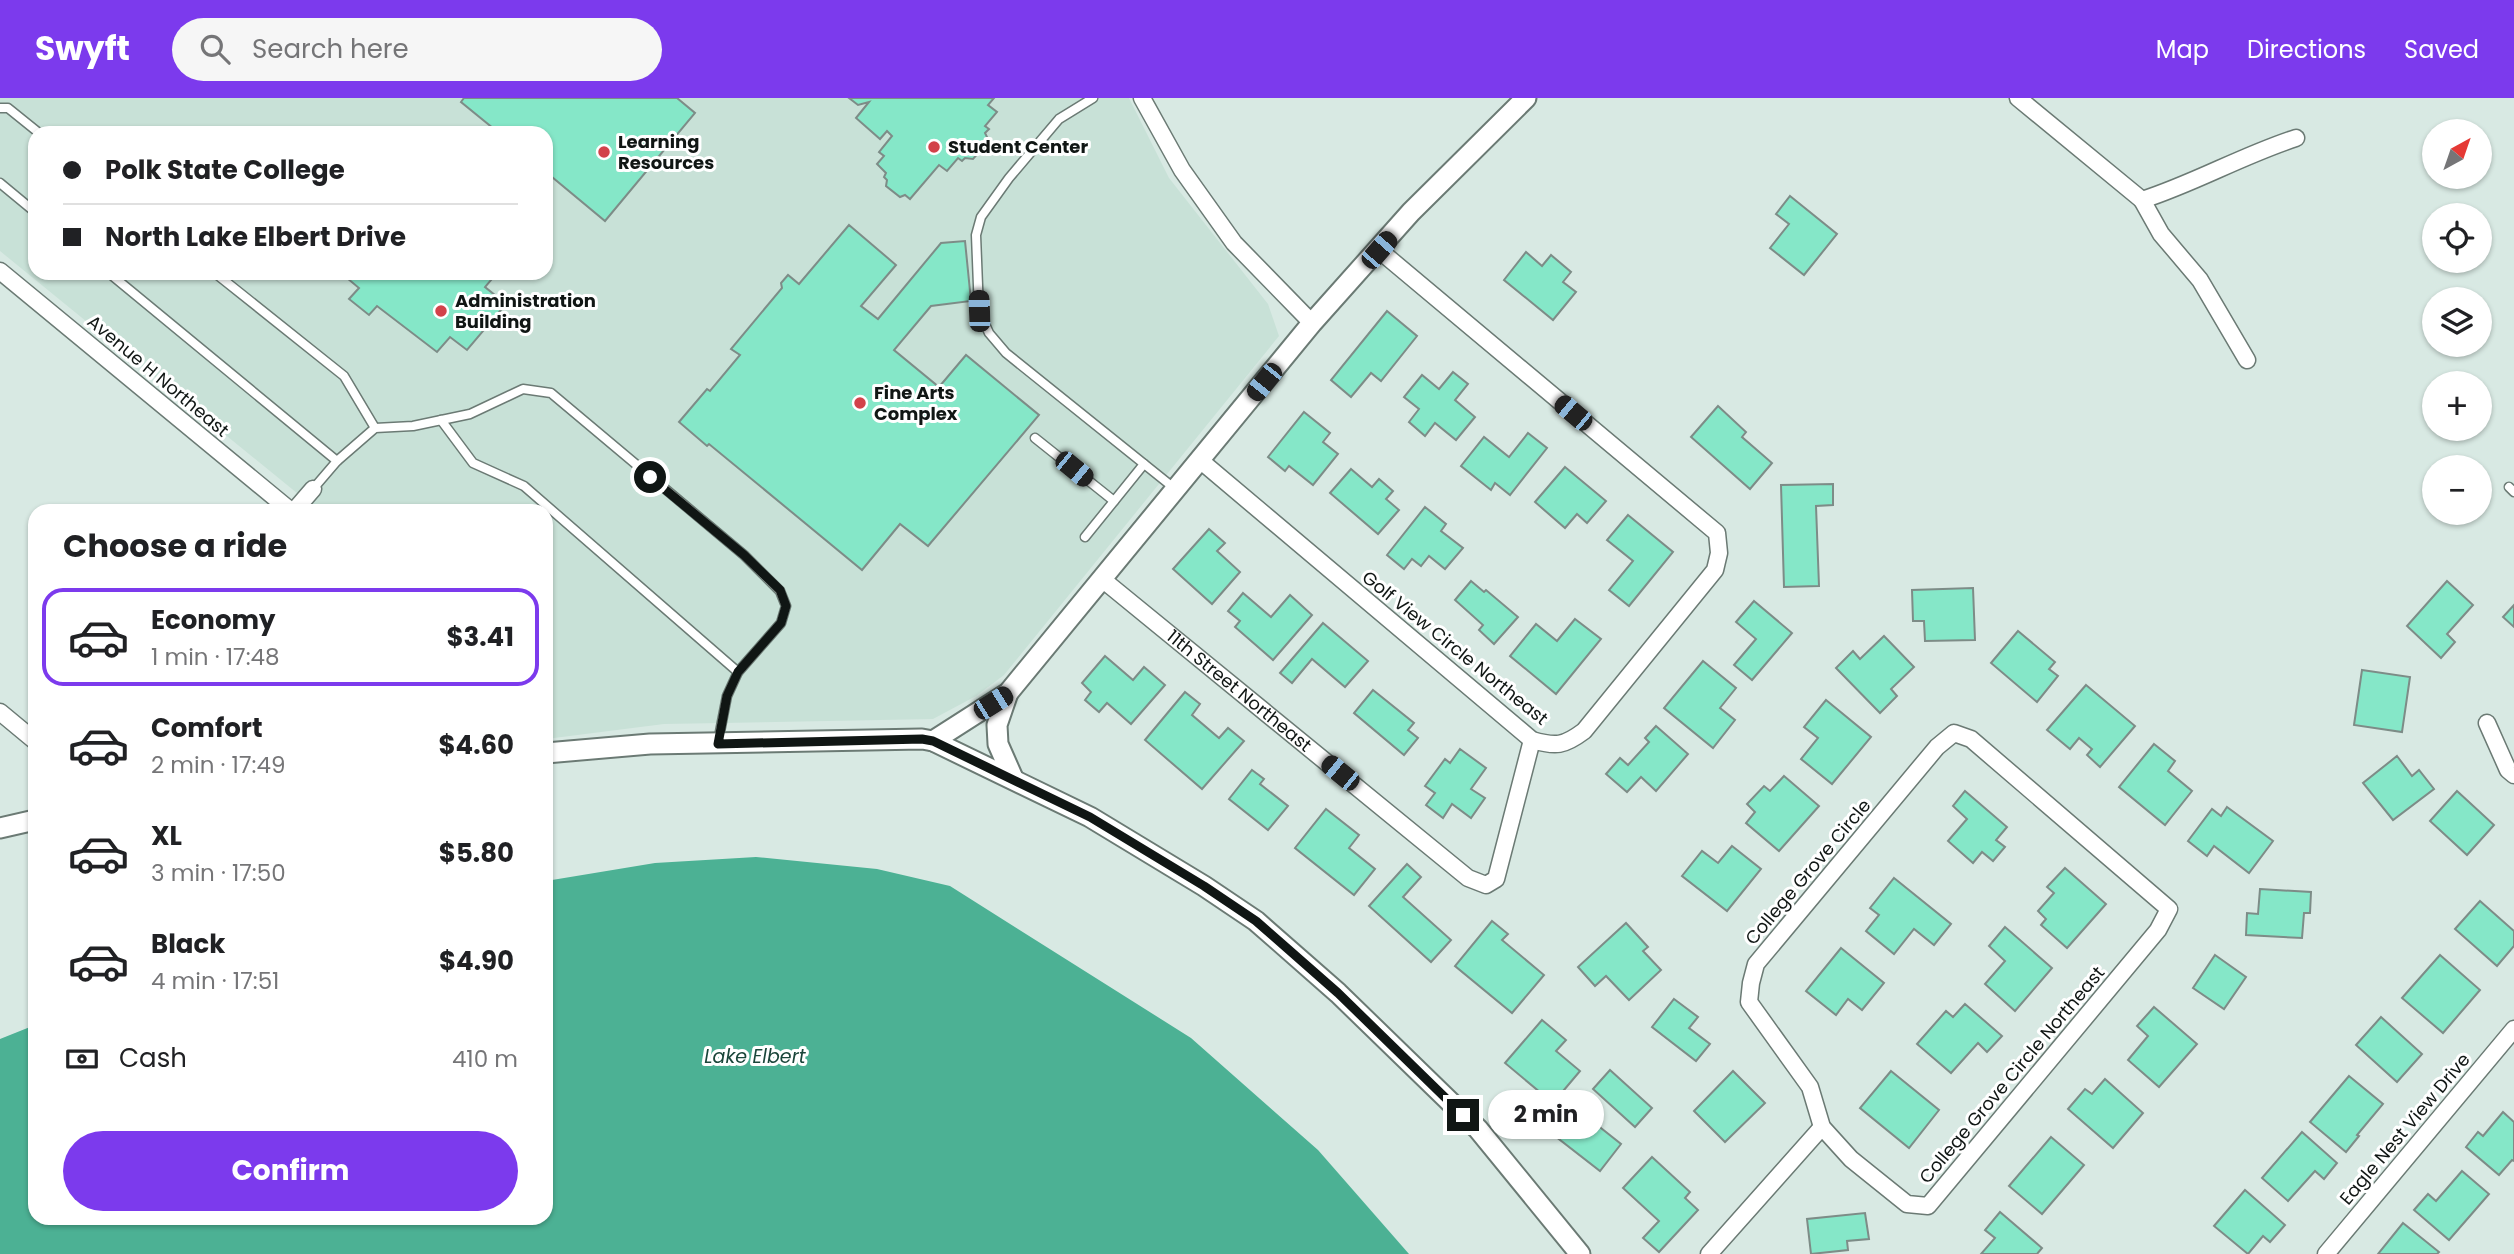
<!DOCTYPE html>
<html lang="en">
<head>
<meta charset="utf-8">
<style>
  body { margin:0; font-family:Poppins,sans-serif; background:#f6f6f6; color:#202124; height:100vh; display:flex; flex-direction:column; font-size:26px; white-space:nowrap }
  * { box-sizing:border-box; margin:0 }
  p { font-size:23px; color:#757577 }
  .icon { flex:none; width:38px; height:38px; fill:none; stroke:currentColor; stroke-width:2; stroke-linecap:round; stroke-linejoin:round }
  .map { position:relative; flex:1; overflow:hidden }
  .details { position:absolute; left:28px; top:406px; width:525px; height:721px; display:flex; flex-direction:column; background:#fff; border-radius:21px; box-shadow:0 2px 5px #0004 }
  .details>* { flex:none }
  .banner { position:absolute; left:28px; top:28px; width:525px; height:154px; border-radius:21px; box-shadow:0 2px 5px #0004; display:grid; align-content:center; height:154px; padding:0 35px; background:#fff }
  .needle { width:46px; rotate:40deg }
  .fabs { position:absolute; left:2422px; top:21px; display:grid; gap:14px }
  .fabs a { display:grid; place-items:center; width:70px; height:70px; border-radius:50%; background:#fff; box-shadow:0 2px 5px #0004; font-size:35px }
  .end { position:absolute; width:32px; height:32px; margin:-16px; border:9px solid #101614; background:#fff; box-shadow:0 0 0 4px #fff }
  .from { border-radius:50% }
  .bubble { position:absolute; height:49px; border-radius:24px; background:#fff; box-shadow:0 2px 5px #0004; font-size:23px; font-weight:700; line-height:49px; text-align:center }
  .car { position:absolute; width:21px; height:42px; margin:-21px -10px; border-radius:9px; box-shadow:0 0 5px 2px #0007; background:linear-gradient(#222 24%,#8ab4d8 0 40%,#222 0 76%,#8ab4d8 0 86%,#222 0) }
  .banner b { display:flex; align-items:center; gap:24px; height:66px; font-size:26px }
  .banner b+b { border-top:2px solid #e0e0e0 }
  .banner i { width:18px; height:18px; background:#202124 }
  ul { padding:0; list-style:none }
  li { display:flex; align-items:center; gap:21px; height:98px; margin:0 14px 10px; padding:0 21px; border:4px solid transparent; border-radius:21px }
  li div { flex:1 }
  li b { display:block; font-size:26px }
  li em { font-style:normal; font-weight:700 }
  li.active { border-color:#7c3aed }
  li>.icon { width:63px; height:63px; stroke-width:1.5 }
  h2 { padding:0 35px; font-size:32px; line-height:84px }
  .pay { display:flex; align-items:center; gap:18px; height:77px; padding:0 35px; font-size:26px }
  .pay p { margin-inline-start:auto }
  .button { display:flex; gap:14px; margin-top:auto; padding:14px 35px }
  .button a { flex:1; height:80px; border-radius:42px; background:#7c3aed; color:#fff; font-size:28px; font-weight:700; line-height:80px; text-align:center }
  header { display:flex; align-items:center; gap:42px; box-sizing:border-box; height:98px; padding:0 35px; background:#7c3aed; color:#fff }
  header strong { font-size:33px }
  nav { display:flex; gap:38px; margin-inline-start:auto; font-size:24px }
  .search { width:490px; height:63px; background:#f6f6f6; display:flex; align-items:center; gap:18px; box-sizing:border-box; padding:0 24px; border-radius:38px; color:#757577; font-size:26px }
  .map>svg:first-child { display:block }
</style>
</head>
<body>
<header>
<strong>Swyft</strong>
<div class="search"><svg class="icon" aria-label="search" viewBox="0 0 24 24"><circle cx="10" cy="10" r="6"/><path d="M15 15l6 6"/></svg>Search here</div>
<nav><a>Map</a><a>Directions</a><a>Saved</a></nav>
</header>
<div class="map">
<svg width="2514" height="1156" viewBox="0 0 2514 1156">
  <rect width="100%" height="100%" fill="#d8e9e3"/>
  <path fill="#c8e1d7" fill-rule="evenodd" d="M0,0h1129l40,80 99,126 11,32 -275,339 -28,21 -43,23 -269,5 -118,15v-228h-227l-319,-260zM35,35h511v140h-511z"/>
  <path fill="#4cb194" d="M756,759l121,12 73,17 241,152 127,112 91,104h-1409v-215l35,-14v193h511v-337l109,-18z"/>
  <g fill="#85e7c8" stroke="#7d8c87" stroke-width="2">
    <path d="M464,0h213l18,15 -90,108 -59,-49v-39h-47l-38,-31z"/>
    <path d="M849,0h145l-6,7 9,7 -12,14 4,3 -4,4 4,8 -16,18 -8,-1 -3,3 -4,-3 -11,13 -8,-6 -29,34 -5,-4 -5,2 -14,-11 1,-6 -3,-3 2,-4 -9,-9 7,-8 -5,-4 13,-16 -5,-5 -7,8 -24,-21 13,-16 -11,3z"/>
    <path d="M1790,98l47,38 -33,41 -34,-27 19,-24 -13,-10z"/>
    <path d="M849,127l47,40 -35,41 17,13 63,-76 24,-2 6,60 -40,5 -37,44 45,37 27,-32 73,60 -111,131 -28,-22 -38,46 -153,-126 -2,2 -28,-24 28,-33 3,2 30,-36 -9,-6 51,-61 -1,-5 7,-8 11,9z"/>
    <path d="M1526,154l16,14 9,-11 20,17 -8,10 13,10 -23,28 -49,-40z"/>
    <path d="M341,175h127l4,4 4,-4h21l-12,14 21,17 -39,46 -17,-13 -13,15 -60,-46 -8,9 -20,-16 10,-11z"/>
    <path d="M1387,213l30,25 -36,45 -10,-8 -20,24 -20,-17z"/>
    <path d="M1453,274l15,12 -13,16 20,17 -19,23 -21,-17 -10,13 -16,-14 10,-13 -15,-12 18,-22 17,14z"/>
    <path d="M1718,308l28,26 -4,5 30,26 -22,26 -59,-52z"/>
    <path d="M1304,314l26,21 -7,9 15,12 -25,31 -24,-19 -4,5 -17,-14z"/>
    <path d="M1528,335l19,15 -37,47 -15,-12 -4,7 -30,-24 23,-29 25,20z"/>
    <path d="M1565,369l41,34 -19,22 -10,-9 -12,14 -30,-26z"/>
    <path d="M1351,371l21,18 7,-8 14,12 -7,8 13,11 -21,24 -48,-41z"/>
    <path d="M1833,386v21l-17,1 3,80 -35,1 -3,-102z"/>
    <path d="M1425,409l21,17 -5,7 22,17 -18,21 -16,-13 -8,10 -9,-7 -8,10 -17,-14z"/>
    <path d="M1628,417l45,37 -44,54 -20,-16 24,-29 -26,-21z"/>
    <path d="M1209,431l16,14 -8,8 23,21 -28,32 -39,-35z"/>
    <path d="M1471,483l13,11 2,-2 32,27 -24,27 -15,-14 4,-5 -28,-25z"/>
    <path d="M2447,483l26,24 -26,29 8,8 -14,16 -34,-32z"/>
    <path d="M1973,490l2,52 -50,1 -1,-20h-11l-1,-31z"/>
    <path d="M1243,495l28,24 19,-22 22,20 -39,45 -38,-33 5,-6 -12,-10z"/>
    <path d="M1754,503l38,32 -40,47 -18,-15 22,-26 -20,-17z"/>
    <path d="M2514,507v22l-11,-10z"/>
    <path d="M1575,521l26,20 -45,55 -46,-38 26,-32 21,17z"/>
    <path d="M1323,525l45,38 -23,26 -33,-28 -20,24 -12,-10z"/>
    <path d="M2018,533l37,31 -6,7 9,7 -21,26 -46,-39z"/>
    <path d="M1884,538l30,31 -23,22 6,7 -17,17 -44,-45 17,-17 7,8z"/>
    <path d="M1105,558l28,24 11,-13 21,18 -34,39 -24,-21 -8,9 -14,-12 6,-8 -9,-9z"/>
    <path d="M1703,563l33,27 -16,20 15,12 -22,28 -49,-40z"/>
    <path d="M2362,572l48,7 -8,55 -48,-7z"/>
    <path d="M2086,587l49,41 -35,41 -13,-12 5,-6 -13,-11 -9,11 -23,-19z"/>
    <path d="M1373,592l41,33 -6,7 10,8 -14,17 -50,-42z"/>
    <path d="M1185,594l15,12 -8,11 27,23 9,-10 16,13 -42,48 -57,-49z"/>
    <path d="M1826,602l45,37 -39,47 -31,-25 17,-21 -14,-11z"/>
    <path d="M1656,628l32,28 -32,37 -15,-14 -14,15 -21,-18 14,-16 8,7 21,-23 -4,-4z"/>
    <path d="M2154,646l21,17 -7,10 24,20 -27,34 -46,-38z"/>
    <path d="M1460,651l26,19 -15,21 14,9 -14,20 -19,-14 -9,14 -17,-13 9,-12 -10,-7 20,-27 5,4z"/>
    <path d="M2397,658l15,20 7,-6 15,19 -41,31 -30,-37z"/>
    <path d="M1252,672l12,9 -4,5 28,22 -20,24 -39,-31z"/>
    <path d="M1784,678l35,30 -40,45 -33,-28 9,-11 -8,-8 17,-18 6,5z"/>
    <path d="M1965,693l42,36 -11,13 9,7 -12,14 -11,-9 -9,11 -25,-22 19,-22 -14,-13z"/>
    <path d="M2457,693l37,34 -27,30 -37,-34z"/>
    <path d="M2227,709l46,34 -24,32 -35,-27 -7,10 -19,-15 24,-32 9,7z"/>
    <path d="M1326,711l33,26 -10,13 26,21 -21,26 -59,-47z"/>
    <path d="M1732,748l29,23 -34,42 -45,-35 20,-25 16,12z"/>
    <path d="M1407,766l14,13 -18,20 48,43 -20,22 -62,-56z"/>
    <path d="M2065,770l41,36 -39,44 -26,-23 5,-6 -8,-8 16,-18 -7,-6z"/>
    <path d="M1894,780l57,46 -17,21 -20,-16 -20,25 -28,-23 13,-16 -9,-7z"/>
    <path d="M2260,791l51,3 -1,21h-6l-2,25 -56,-3 1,-22 11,1z"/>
    <path d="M2480,803l34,30v15l-17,20 -42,-37z"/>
    <path d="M1492,823l16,13 -6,6 42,35 -32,38 -57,-47z"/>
    <path d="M1626,825l22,24 -5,4 18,19 -32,30 -23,-24 -11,10 -17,-19z"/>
    <path d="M2005,829l47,41 -37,43 -30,-27 20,-23 -16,-15z"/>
    <path d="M1841,850l43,35 -22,27 -14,-11 -12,16 -30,-24z"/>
    <path d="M2215,857l31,22 -22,32 -31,-21z"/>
    <path d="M2440,857l40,35 -37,43 -41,-35z"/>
    <path d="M1674,901l24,18 -9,11 21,16 -14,17 -44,-34z"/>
    <path d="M1965,906l37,32 -15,16 -9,-9 -27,30 -34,-29 29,-33 7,6z"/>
    <path d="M2154,909l43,37 -38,43 -31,-27 20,-24 -11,-10z"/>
    <path d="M2381,919l41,37 -25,28 -41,-37z"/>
    <path d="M1542,922l24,20 -10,11 24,20 -27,32 -48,-40z"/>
    <path d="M1610,972l42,38 -17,19 -42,-38z"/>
    <path d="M1733,973l32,32 -40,39 -31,-31z"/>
    <path d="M1891,973l48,39 -30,38 -49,-40z"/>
    <path d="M2349,978l34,28 -26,31 2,1 -13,16 -36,-30z"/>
    <path d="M2105,981l38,34 -30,35 -45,-39 17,-20 7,5z"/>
    <path d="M1577,1011l44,35 -21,27 -45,-35z"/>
    <path d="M2503,1014l11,10v39l-2,-1 -13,15 -33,-28 12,-15 5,4z"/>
    <path d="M2302,1034l35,31 -13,16 -9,-8 -27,30 -26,-23z"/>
    <path d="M2051,1039l33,28 -42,49 -33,-28z"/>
    <path d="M1652,1059l38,35 -5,6 13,12 -39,42 -16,-14 16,-17 -36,-33z"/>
    <path d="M2462,1073l27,23 -40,46 -35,-30 14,-16 8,7z"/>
    <path d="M2245,1092l40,35 -15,17 -7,-6 -15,18 -34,-28z"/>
    <path d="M2000,1114l42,36 -5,6h-56l14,-16 -10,-8z"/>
    <path d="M1865,1115l4,26 -22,2 1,9 -37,4 -4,-35z"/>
    <path d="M2403,1125l36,29 -2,2h-59z"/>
  </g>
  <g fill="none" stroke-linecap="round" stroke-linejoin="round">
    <defs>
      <g id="service">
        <path d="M1093,0l-34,21 -50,59 -28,39 -5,18 3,76 10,22 17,20 168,135"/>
        <path d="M0,10h8l31,25"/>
        <path d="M0,85l35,29"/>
        <path d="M109,175l228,188"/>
        <path d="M215,175l129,103 31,52"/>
        <path d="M441,322l32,43 51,23 214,186"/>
        <path d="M1035,340l79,63"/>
        <path d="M2509,389l5,5"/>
        <path d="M313,391l24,-28 38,-33 38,-2 57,-12 53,-25 28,4 193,162 36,36 6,15 -5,17 -43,49 -11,24 -9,46"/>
        <path d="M1085,439l59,-73"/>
      </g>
      <g id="minor">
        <path d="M1142,0l40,72 52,73 78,80"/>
        <path d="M2018,0l124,102c53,-17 101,-45 154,-62"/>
        <path d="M2142,102l19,34 39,46 47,80"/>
        <path d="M0,173l291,240"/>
        <path d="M1201,363l331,279c24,7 32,6 52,-9l131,-161 4,-17 -2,-20 -338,-283"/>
        <path d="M294,413l19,-22"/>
        <path id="s1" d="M1102,481l366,299 18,7 10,-6 36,-139"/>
        <path d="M0,614l35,29"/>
        <path d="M2487,625l21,47 6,5"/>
        <path d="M1954,635l17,6 198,170 -11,21 -230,276 -21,-2 -56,-45 -29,-32 -12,-40 -61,-85 2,-19 5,-19 181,-217z"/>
        <path d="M1709,1156l113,-127"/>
        <path d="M2326,1156l188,-225"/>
      </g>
      <g id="tertiary">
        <path d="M1008,595l-11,32 1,19 15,34"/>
        <path d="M933,643l75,-48 304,-370 99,-111 115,-114"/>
        <path d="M546,655l104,-9 272,-5 11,2 157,76 114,69 52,35 82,72 140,136 102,125"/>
        <path d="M0,730l35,-8"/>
      </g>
    </defs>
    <use href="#service" stroke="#6b7a74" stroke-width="11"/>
    <use href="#minor" stroke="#6b7a74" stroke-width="19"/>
    <use href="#tertiary" stroke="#6b7a74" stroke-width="23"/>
    <use href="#service" stroke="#fff" stroke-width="8"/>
    <use href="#minor" stroke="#fff" stroke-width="16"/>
    <use href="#tertiary" stroke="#fff" stroke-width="19"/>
  </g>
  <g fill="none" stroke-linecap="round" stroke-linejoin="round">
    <path stroke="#101614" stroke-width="9" d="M650,379l94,78 36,35 6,16 -5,17 -43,49 -11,24 -9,48 204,-5 11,2 157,76 114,69 52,35 82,72 125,122"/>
  </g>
  <g fill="#d2424a" stroke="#fff" stroke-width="2.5">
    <circle cx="934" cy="49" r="7"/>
    <circle cx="604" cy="54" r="7"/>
    <circle cx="441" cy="213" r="7"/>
    <circle cx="860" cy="305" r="7"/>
  </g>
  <g text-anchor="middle" stroke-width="6" stroke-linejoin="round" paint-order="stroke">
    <g font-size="18" font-weight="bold" fill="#101614" stroke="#fff" text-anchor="start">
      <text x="618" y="50">Learning<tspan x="618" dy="21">Resources</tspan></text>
      <text x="948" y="55">Student Center</text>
      <text x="455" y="209">Administration<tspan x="455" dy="21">Building</tspan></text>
      <text x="874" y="301">Fine Arts<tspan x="874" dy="21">Complex</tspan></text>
    </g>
    <g font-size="18" fill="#101614" stroke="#fff">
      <text transform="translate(158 278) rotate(40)" y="6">Avenue H Northeast</text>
      <text transform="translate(1455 550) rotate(39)" y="6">Golf View Circle Northeast</text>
      <text dy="6" stroke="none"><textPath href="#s1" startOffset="177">11th Street Northeast</textPath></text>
      <text transform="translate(1808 774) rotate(-50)" y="6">College Grove Circle</text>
      <text transform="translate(2012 977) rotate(-50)" y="6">College Grove Circle Northeast</text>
      <text transform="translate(2405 1031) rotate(-50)" y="6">Eagle Nest View Drive</text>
    </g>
    <g font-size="19" font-style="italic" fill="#1a463a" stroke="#fff">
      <text x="755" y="965">Lake Elbert</text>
    </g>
  </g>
</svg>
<div class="fabs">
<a><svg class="needle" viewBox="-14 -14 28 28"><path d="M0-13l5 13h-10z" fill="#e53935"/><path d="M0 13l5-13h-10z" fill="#757577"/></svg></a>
<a><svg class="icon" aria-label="locate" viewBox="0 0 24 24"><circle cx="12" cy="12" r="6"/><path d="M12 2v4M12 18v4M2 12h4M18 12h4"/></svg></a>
<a><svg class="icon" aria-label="layers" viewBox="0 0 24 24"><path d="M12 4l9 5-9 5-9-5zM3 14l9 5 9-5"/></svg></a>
<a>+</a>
<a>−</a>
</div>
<i class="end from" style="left:650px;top:379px"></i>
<i class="end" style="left:1463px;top:1017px"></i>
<div class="bubble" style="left:1488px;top:992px;width:116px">2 min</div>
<i class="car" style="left:1379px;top:152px;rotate:41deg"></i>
<i class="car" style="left:979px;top:213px;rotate:358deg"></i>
<i class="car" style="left:1264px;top:284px;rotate:219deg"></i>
<i class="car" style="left:1573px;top:315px;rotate:310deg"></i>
<i class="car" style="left:1074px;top:371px;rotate:129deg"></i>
<i class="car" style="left:993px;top:605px;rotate:58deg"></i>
<i class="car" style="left:1340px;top:675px;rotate:309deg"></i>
<div class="banner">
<b><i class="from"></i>Polk State College</b>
<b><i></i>North Lake Elbert Drive</b>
</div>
<section class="details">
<h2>Choose a ride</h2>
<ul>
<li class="active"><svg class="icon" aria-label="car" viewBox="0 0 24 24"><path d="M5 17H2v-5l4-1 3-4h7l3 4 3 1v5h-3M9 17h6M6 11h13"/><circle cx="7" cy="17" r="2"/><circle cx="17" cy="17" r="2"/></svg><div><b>Economy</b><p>1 min · 17:48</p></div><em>$3.41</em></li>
<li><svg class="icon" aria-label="car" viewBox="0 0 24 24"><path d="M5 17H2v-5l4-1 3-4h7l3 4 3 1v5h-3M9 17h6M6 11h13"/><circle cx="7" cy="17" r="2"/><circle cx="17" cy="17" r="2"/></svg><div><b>Comfort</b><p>2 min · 17:49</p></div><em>$4.60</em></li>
<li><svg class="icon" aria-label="car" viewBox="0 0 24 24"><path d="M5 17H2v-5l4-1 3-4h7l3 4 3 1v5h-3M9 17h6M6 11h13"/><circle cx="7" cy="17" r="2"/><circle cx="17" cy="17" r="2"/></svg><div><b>XL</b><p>3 min · 17:50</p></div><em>$5.80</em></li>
<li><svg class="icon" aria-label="car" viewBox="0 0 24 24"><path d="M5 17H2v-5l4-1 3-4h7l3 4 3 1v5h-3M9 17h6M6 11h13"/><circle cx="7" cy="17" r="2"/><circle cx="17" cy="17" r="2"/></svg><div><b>Black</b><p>4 min · 17:51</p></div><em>$4.90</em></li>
</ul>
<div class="pay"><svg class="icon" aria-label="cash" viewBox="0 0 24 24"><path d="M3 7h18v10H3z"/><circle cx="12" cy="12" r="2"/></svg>Cash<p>410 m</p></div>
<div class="button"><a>Confirm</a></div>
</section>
</div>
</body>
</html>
